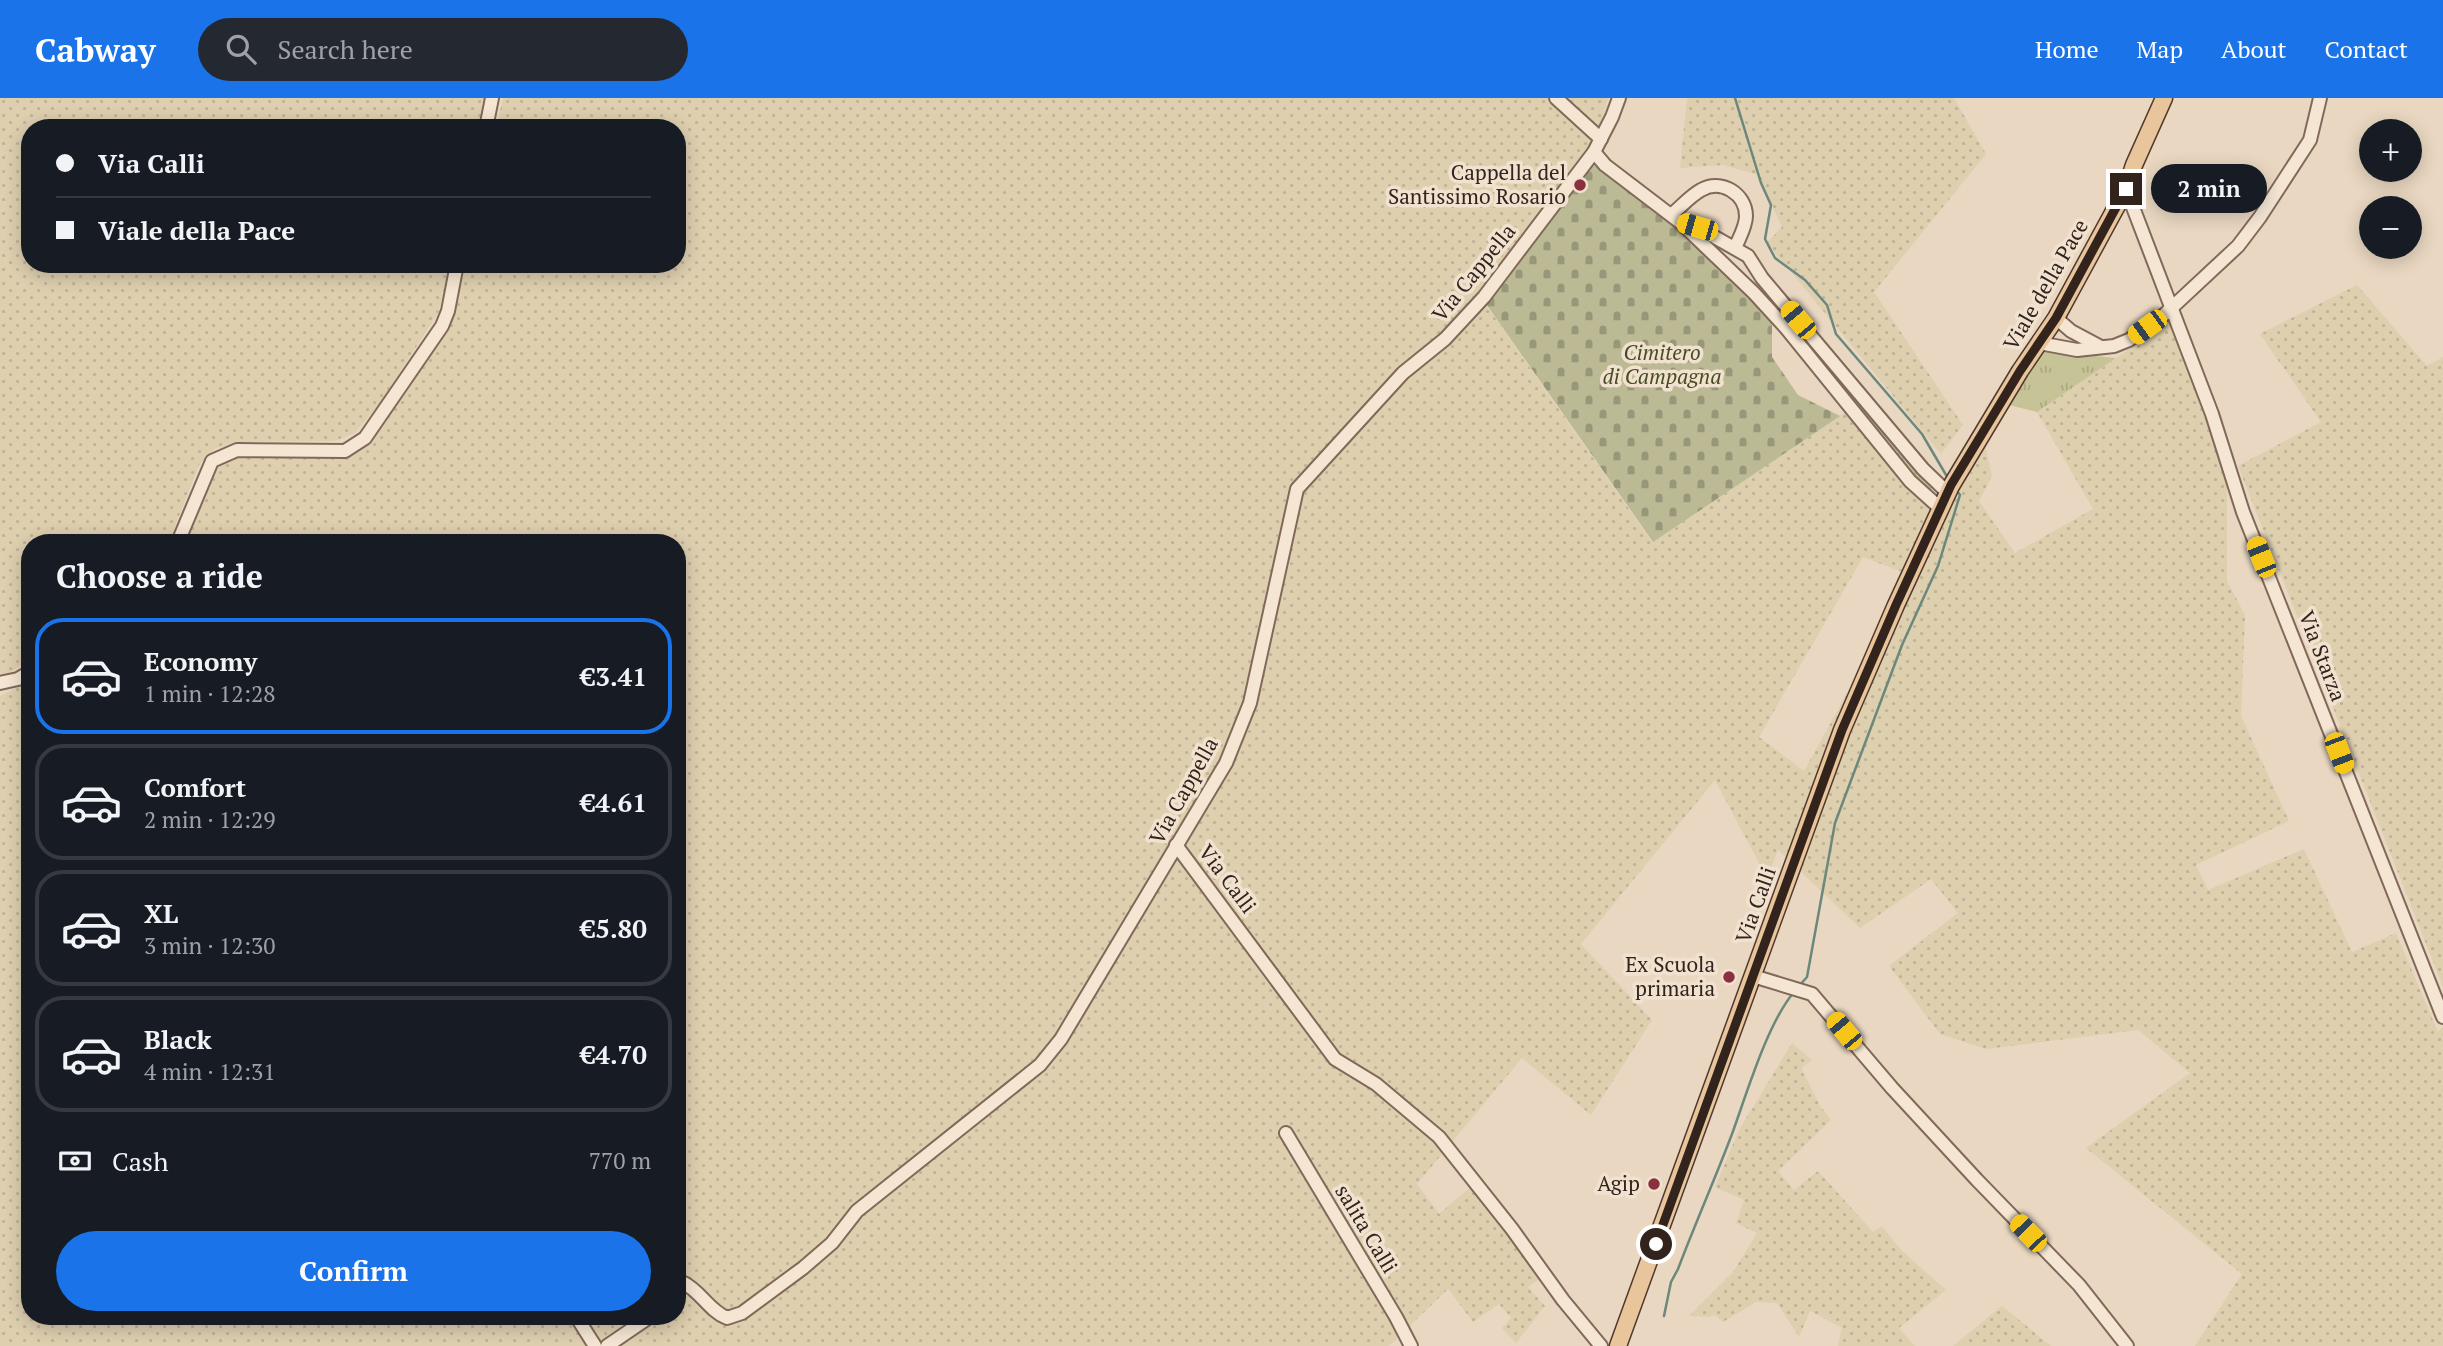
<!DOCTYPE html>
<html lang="en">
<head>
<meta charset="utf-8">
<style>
  body { margin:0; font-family:"PT Serif",serif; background:#242831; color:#f1f3f6; height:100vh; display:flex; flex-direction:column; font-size:26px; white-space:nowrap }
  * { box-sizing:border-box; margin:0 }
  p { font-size:23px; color:#9ea1a6 }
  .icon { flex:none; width:38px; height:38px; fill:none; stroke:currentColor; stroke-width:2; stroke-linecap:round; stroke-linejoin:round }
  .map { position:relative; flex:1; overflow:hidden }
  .panel { position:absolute; left:21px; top:436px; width:665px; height:791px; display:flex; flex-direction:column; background:#171b24; border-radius:28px; box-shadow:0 4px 18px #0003 }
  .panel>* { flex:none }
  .hud { position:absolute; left:21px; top:21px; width:665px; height:154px; border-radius:28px; box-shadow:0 4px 18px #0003; display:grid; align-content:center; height:154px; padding:0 35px; background:#171b24 }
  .buttons { position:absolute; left:2359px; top:21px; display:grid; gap:14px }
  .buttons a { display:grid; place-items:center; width:63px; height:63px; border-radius:50%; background:#171b24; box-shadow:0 4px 18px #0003; font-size:35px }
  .end { position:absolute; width:32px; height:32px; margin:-16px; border:9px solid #32241d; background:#fff; box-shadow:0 0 0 4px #fff }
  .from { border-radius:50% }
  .bubble { position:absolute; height:49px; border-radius:24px; background:#171b24; box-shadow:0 4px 18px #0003; font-size:23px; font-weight:700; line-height:49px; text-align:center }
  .car { position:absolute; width:21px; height:42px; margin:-21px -10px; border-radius:9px; box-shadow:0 0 5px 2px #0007; background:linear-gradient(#f5c518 24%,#345 0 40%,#f5c518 0 76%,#345 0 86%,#f5c518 0) }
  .hud b { display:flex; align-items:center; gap:24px; height:66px; font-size:26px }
  .hud b+b { border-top:2px solid #363941 }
  .hud i { width:18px; height:18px; background:#f1f3f6 }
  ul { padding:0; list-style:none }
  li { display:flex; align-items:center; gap:21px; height:116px; margin:0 14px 10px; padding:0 21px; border:4px solid #363941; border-radius:28px }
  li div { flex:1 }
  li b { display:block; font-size:26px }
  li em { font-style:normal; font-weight:700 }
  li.active { border-color:#1a73e8 }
  li>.icon { width:63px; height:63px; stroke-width:1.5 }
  h2 { padding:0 35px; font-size:32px; line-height:84px }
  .pay { display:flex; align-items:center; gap:18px; height:77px; padding:0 35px; font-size:26px }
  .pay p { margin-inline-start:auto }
  .primary-button { display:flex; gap:14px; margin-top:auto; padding:14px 35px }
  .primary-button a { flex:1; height:80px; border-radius:42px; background:#1a73e8; color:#fff; font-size:28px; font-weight:700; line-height:80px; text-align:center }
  header { display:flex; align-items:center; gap:42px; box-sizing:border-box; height:98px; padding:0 35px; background:#1a73e8; color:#fff }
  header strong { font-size:33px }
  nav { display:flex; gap:38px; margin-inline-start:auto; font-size:24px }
  .search { width:490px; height:63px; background:#242831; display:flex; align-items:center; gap:18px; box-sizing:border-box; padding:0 24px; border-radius:38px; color:#9ea1a6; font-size:26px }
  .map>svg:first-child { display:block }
</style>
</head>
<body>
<header>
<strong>Cabway</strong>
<div class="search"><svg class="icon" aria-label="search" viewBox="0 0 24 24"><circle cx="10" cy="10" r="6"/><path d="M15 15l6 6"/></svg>Search here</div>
<nav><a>Home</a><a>Map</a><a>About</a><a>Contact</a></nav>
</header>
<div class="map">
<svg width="2443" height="1248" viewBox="0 0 2443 1248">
  <defs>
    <pattern id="farmland-dots" width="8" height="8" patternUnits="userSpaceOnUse" patternTransform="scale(1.75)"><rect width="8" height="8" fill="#decfaf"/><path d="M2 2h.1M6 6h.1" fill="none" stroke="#bfb296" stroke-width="1.8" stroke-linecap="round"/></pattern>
    <pattern id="cemetery-stones" width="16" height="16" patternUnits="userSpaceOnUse" patternTransform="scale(1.75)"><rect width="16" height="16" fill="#bbba95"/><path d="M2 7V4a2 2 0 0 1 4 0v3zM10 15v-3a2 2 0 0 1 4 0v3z" fill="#999779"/></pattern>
    <pattern id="park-tufts" width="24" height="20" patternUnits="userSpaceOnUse" patternTransform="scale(1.75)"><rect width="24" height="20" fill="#c6c496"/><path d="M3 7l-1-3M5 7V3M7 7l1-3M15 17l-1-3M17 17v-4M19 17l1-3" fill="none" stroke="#aba881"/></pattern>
  </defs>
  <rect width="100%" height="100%" fill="#e9d7c1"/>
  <g fill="url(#farmland-dots)">
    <path d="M0,0h486l-6,30h-450v136h421l-13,49 -58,90 -26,31 -20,7 -99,1 -21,7 -15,16 -30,77h-139v117l-21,14 -9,2z"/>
    <path d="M503,0h1105l-17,61 -107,143 168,240 195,-131 89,102 -31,60 -42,-16 -104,180 45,34 181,-327 7,32 -13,25 36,52 78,-44 -56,-97 132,-90 58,150v109l18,34 -4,101 48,105 -93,44 12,25 96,-41 48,103 44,-19 42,99 5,-6v320h-248l47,-72 -156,-126 104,-75 -52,-43 -152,19 -46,-15 -51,-68 69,-53 -27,-34 -71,49 -82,-78 -11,28 -52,-98 -134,164 71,76 -61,95 -69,-57 -105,126 22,30 34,-29 68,93 -13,9 17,19 -29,37 -14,-15 9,-10 -12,-14 -26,18 -25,-33 -59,57h-1389v-650l30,-15v635h647v-774h-492l27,-67 12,-15 14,-5 116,-2 14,-10 65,-93 17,-28 15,-58h212v-136h-181z"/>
    <path d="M1687,0h267l32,56 -112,138 89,133 -22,29 -174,-211 15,-16 -24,-52 -35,-10 -43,3z"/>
    <path d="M2357,187l70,81 16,-9v630l-205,-521 83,-44 -61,-88z"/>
    <path d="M1792,945l20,17 -11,8 19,38 11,14 -53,51 16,19 24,-19 55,61 9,-6 19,24 45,40 -47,38 16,18h-77l4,-18 -32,-17 -11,26 -22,-34 -21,-1 -33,20 -8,-7 -6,2 -20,-1 44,-44 24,-39 -21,-10 8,-23 -29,-13 24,-57z"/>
    <path d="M2002,1208l49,40h-98z"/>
  </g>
  <path fill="url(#cemetery-stones)" d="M1591,61l80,64 93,87 8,13v34l26,38 42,21 -187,126 -169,-241z"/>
  <g fill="url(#park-tufts)">
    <path d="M1797,228l136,160 -1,3 -4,1 -134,-158 -1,-4z"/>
    <path d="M2044,253l72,7 -79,54 -28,-7z"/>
  </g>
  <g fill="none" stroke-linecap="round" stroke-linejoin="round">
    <g stroke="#6c887d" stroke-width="2.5">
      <path d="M1735,0l26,85 10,22 -6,34 10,19 30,22 22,25 9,29 86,100 27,46"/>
      <path d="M1799,888l8,-9 28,-154 67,-178 36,-79 22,-71 -3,-4"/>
      <path d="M1664,1218l7,-34 7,-13c17,-45 37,-90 54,-135 15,-41 35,-110 62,-142"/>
    </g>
    <defs>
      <g id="minor">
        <path d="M1556,0l45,41"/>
        <path d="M486,30l6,-30"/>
        <path d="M1594,54l11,13 76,58 73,70 32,35 124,153 31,28"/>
        <path d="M2126,91l86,225 31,98 200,505"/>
        <path d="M1671,117c10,-8 19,-19 30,-25 20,-12 45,4 45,26 0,11 -7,22 -11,32"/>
        <path d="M1682,125l15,4 51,29 14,22 161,191 25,24"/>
        <path d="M2056,220l15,13 30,16"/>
        <path d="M2039,245l38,7 37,-4 15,-6 36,-26 73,-68 22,-29 50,-77 10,-42"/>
        <path d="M178,444l34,-81 25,-11 108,1 20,-13 77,-112 6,-15 9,-47"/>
        <path d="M0,585l18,-4 12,-7"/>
        <path d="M1176,747l159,214 41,25 63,53 73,92 51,71 38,46"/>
        <path d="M1753,878l59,18 80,94 85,92 102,105 48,61"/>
        <path d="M1286,1035l110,184 15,29"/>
        <path d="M677,1186l5,-2c19,9 26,28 45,36l15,-5 61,-45 29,-25 25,-32 183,-146 21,-26 165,-276 24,-60 47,-214 106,-116 42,-34 39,-42 110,-145 18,-35 7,-19"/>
        <path d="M576,1218l19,30"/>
        <path d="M607,1248l44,-30"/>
      </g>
      <path id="major" d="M1618,1248l224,-616 54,-125 55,-119 69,-115 36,-53 70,-129 8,-24 30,-67"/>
    </defs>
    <use href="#minor" stroke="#81695a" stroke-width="16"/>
    <use href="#major" stroke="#4f392e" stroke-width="19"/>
    <use href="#minor" stroke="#f5e6d3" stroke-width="12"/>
    <use href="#major" stroke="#e9c59c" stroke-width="16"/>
  </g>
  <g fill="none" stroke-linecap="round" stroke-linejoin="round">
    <path stroke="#32241d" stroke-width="9" d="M1656,1146l186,-514 54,-125 55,-120 69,-114 36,-53 70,-129"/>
  </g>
  <g fill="#8a303f" stroke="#f1e2d0" stroke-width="2.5">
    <circle cx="1580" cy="87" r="7"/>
    <circle cx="1729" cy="879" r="7"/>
    <circle cx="1654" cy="1086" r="7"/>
  </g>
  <g text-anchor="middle" stroke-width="7" stroke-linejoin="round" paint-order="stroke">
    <g font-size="21" fill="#32241d" stroke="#f1e2d0" text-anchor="end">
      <text x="1566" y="82">Cappella del<tspan x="1566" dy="24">Santissimo Rosario</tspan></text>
      <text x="1715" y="874">Ex Scuola<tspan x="1715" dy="24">primaria</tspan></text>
      <text x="1640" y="1093">Agip</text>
    </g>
    <g font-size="21" fill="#32241d" stroke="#f1e2d0">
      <text transform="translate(1474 175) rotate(-51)" y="7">Via Cappella</text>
      <text transform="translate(2046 187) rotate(-60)" y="7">Viale della Pace</text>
      <text transform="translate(2322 558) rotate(69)" y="7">Via Starza</text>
      <text transform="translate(1184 693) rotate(-61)" y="7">Via Cappella</text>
      <text transform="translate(1227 781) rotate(53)" y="7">Via Calli</text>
      <text transform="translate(1756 807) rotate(-70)" y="7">Via Calli</text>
      <text transform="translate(1366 1131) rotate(59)" y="7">salita Calli</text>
    </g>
    <g font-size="21" font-style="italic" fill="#484c26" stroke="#f1e2d0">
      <text x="1662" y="262">Cimitero<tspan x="1662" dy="24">di Campagna</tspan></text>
    </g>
  </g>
</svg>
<div class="buttons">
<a>+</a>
<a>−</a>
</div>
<i class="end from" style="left:1656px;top:1146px"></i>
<i class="end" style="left:2126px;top:91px"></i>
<div class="bubble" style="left:2151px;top:66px;width:116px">2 min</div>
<i class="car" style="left:1697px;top:129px;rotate:286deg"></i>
<i class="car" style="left:1798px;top:222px;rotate:320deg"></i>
<i class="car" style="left:2147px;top:229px;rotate:234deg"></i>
<i class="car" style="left:2261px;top:459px;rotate:338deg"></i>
<i class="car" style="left:2339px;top:655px;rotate:159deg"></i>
<i class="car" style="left:1844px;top:933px;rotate:320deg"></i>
<i class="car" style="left:2028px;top:1135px;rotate:316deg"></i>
<div class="hud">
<b><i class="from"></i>Via Calli</b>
<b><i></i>Viale della Pace</b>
</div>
<section class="panel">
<h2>Choose a ride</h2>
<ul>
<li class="active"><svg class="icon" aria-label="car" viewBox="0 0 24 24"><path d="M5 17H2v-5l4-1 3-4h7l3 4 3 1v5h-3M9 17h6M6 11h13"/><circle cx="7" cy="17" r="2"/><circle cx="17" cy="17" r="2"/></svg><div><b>Economy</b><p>1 min · 12:28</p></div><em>€3.41</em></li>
<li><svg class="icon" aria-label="car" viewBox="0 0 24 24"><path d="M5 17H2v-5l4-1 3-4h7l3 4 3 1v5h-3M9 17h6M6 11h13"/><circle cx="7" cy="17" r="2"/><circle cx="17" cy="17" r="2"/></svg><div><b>Comfort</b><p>2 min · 12:29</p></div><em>€4.61</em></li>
<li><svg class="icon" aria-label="car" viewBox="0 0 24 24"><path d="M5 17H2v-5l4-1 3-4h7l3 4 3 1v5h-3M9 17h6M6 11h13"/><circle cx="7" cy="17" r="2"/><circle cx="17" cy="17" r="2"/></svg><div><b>XL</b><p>3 min · 12:30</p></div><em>€5.80</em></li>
<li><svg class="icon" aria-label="car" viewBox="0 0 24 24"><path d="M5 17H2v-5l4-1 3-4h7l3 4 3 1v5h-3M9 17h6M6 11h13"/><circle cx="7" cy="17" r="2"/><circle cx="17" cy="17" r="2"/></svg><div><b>Black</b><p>4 min · 12:31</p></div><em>€4.70</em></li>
</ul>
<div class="pay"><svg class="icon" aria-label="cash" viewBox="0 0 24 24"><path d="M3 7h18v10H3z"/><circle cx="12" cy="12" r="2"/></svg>Cash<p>770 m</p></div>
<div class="primary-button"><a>Confirm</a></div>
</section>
</div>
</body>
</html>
